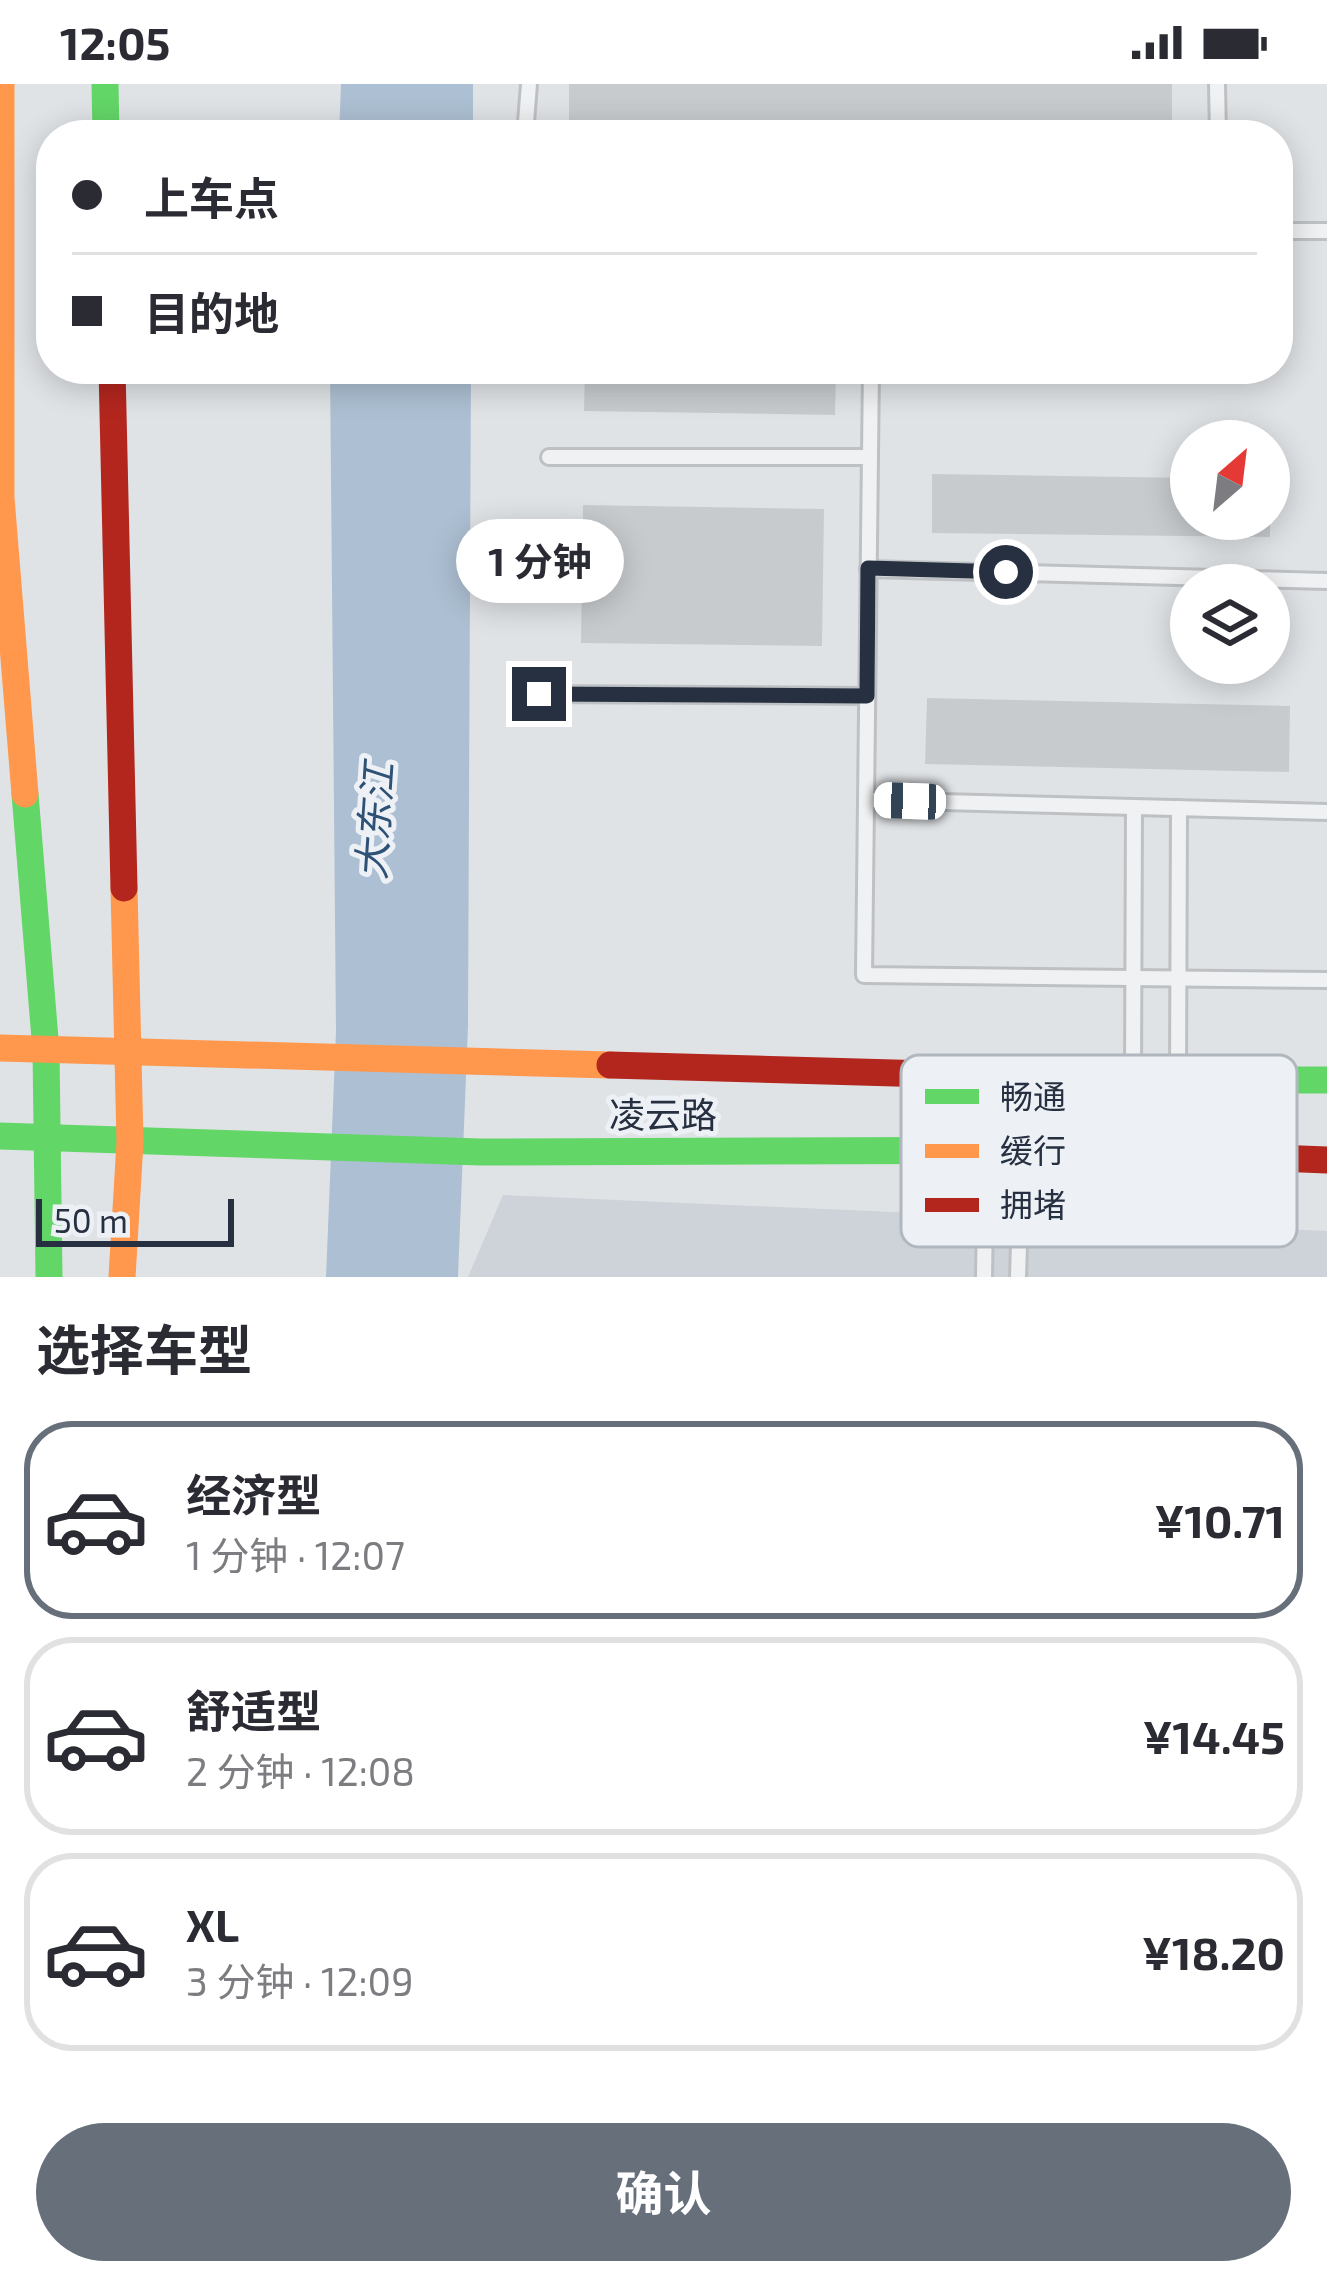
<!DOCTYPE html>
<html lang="zh">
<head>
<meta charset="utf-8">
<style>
  body { margin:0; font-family:"Exo 2","Noto Sans SC",sans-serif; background:#f2f2f3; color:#2b2b33; height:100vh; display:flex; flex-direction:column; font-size:45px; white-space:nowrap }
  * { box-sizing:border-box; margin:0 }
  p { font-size:39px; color:#7c7c81 }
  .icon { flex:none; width:66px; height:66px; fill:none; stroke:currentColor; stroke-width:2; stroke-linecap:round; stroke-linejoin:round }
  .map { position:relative; height:1193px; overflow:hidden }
  .details { display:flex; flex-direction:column; background:#fff; flex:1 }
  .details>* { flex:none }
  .top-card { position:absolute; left:36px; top:36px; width:1257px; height:264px; border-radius:48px; box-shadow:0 6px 30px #0003; display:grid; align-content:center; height:264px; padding:0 36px; background:#fff }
  .needle { width:78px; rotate:28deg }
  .fabs { position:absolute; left:1170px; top:336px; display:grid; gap:24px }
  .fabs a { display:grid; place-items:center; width:120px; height:120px; border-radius:50%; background:#fff; box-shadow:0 6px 30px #0003; font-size:60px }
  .scale { position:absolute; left:36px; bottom:30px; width:198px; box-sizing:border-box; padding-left:12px; border:6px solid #263040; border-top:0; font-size:33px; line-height:42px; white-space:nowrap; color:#263040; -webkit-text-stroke:9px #edf1f6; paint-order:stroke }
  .end { position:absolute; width:54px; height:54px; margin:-27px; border:15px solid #263040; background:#fff; box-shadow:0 0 0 6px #fff }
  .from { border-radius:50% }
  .bubble { position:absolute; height:84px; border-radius:42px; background:#fff; box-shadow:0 6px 30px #0003; font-size:39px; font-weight:700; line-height:84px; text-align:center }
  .car { position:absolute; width:36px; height:72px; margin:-36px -18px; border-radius:15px; box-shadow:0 0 9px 3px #0007; background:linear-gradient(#fff 24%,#345 0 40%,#fff 0 76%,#345 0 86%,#fff 0) }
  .top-card b { display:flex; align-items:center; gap:42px; height:114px; font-size:45px }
  .top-card b+b { border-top:3px solid #e1e1e2 }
  .top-card i { width:30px; height:30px; background:#2b2b33 }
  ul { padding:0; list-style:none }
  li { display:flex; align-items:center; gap:36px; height:198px; margin:0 24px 18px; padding:0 12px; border:6px solid #e1e1e2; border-radius:48px }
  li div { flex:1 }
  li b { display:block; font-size:45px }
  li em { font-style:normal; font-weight:700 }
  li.current { border-color:#676f7a }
  li>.icon { width:108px; height:108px; stroke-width:1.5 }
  h2 { padding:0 36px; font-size:54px; line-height:144px }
  .primary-button { display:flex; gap:24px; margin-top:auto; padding:24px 36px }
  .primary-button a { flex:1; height:138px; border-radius:72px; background:#676f7a; color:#fff; font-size:48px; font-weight:700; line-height:138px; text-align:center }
  .status { display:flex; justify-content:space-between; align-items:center; height:84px; padding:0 60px; background:#fff; direction:ltr }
  .status svg { height:33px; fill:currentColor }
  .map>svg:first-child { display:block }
</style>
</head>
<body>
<div class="status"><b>12:05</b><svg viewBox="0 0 49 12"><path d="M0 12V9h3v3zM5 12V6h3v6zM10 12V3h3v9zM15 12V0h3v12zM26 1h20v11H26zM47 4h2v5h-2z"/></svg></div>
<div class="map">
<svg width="1327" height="1193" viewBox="0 0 1327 1193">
  <rect width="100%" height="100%" fill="#e0e3e6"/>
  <path fill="#ced2d9" d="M503,1111l824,36v46h-859z"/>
  <g fill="#adc0d3">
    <path d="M341,0h132v51h-134z"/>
    <path d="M330,285h141l-3,657 -10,251h-132l10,-246z"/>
  </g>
  <g fill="#c8cbce">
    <rect x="569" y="0" width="603" height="51"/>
    <path d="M585,285h251l-1,46 -251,-4z"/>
    <path d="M932,390l259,4v41h79v18l-338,-4z"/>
    <path d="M583,421l241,4 -2,137 -241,-3z"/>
    <path d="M927,614l363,8 -1,66 -364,-8z"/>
  </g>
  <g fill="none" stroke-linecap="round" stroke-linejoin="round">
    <defs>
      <g id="lane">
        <path d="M1217,0l1,51"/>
        <path d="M525,51l4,-51"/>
        <path d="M1278,147h49"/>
        <path d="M871,285l-7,606 463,5"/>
        <path d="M549,373h321"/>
        <path d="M868,485l459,12"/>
        <path d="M539,610l328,2"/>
        <path d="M866,716l461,12"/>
        <path d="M1133,994l1,-271"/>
        <path d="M1178,995l1,-271"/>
        <path d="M984,1193l2,-127"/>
        <path d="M1018,1193l4,-127"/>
      </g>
    </defs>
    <use href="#lane" stroke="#bec1c4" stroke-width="20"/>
    <use href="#lane" stroke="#f0f1f2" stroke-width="14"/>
    <g stroke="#63d668" stroke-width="27">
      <path d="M105,0l1,51"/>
      <path d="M25,710l21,257 3,226"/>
      <path d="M1141,996h186"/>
      <path d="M0,1052l480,16 586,-2"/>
    </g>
    <g stroke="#ff974d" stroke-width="27">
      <path d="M1,0v414l24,296"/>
      <path d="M0,964l610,17"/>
      <path d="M122,1193l8,-135 -6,-254"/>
    </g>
    <g stroke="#b3261e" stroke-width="27">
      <path d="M112,285l12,519"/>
      <path d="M610,981l531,15"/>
      <path d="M1066,1066l261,10"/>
    </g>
  </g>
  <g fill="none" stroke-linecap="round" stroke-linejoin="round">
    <path stroke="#263040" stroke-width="15" d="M539,610l328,2 1,-128 138,4"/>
  </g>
  <g text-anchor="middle" stroke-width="10" stroke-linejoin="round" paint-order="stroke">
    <g font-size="36" fill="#263040" stroke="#edf1f6">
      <text x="663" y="1044">凌云路</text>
    </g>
    <g font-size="39" font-style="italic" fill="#2e5176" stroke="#edf1f6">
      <text transform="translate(375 737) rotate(-86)" y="14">大东江</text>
    </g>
  </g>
  <rect x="901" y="971" width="396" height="192" rx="18" fill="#edf1f6" stroke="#b1b7bf" stroke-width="3"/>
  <rect x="925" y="1005" width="54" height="15" fill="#63d668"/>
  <rect x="925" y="1060" width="54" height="14" fill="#ff974d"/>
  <rect x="925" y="1114" width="54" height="14" fill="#b3261e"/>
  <g font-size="33" fill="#263040">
    <text x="1000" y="1025">畅通</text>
    <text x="1000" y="1079">缓行</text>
    <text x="1000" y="1133">拥堵</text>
  </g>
</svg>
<div class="fabs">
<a><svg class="needle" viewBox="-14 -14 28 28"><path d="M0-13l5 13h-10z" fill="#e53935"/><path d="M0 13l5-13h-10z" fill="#7c7c81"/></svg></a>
<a><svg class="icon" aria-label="layers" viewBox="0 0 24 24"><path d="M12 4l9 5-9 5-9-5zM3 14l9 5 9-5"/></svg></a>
</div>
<div class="scale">50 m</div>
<i class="end from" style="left:1006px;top:488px"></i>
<i class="end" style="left:539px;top:610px"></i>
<div class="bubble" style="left:456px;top:435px;width:168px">1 分钟</div>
<i class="car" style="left:910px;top:717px;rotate:272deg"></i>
<div class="top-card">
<b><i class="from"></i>上车点</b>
<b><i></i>目的地</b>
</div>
</div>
<section class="details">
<h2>选择车型</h2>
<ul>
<li class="current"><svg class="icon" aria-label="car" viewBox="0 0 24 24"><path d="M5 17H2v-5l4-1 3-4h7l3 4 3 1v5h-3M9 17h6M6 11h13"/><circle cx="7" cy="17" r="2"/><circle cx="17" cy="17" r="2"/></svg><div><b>经济型</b><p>1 分钟 · 12:07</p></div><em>¥10.71</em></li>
<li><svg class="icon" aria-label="car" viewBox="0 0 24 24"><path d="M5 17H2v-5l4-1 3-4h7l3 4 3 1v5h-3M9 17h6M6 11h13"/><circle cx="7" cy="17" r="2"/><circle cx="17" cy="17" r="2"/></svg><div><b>舒适型</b><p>2 分钟 · 12:08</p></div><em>¥14.45</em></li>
<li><svg class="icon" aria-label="car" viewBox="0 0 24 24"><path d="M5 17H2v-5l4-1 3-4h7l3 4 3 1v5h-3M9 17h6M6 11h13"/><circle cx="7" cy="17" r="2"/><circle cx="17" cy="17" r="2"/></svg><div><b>XL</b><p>3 分钟 · 12:09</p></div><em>¥18.20</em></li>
</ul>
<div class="primary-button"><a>确认</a></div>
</section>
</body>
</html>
